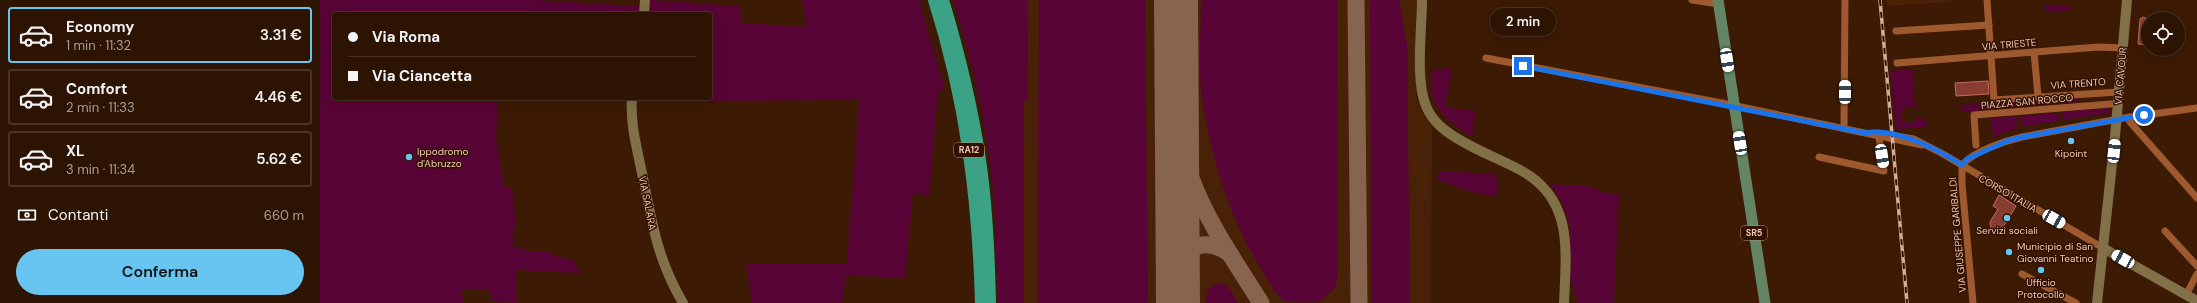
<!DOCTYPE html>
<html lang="it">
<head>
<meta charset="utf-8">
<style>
  body { margin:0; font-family:"DM Sans",sans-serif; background:#392111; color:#f1f3f6; height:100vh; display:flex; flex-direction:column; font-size:15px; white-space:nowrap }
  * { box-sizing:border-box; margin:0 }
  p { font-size:13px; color:#a79e99 }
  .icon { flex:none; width:22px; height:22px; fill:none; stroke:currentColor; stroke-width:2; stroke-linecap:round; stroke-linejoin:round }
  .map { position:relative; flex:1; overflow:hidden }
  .sheet { display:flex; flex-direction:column; background:#2d1402; width:320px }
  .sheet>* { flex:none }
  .banner { position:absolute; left:12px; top:12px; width:380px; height:88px; border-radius:4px; box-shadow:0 4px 16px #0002,0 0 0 1px #483324; display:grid; align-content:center; height:88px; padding:0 16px; background:#2d1402 }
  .tools { position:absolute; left:1821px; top:12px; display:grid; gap:8px }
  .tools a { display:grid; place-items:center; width:44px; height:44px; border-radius:50%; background:#2d1402; box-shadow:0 4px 16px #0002,0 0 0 1px #483324; font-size:20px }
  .end { position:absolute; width:18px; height:18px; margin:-9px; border:5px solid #1a73e8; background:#fff; box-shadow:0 0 0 2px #fff }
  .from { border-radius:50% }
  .bubble { position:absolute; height:28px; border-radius:14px; background:#2d1402; box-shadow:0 4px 16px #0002,0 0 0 1px #483324; font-size:13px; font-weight:600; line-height:28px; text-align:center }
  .car { position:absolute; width:12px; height:24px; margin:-12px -6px; border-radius:5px; box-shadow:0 0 3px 1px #0007; background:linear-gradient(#fff 24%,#345 0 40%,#fff 0 76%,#345 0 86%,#fff 0) }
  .banner b { display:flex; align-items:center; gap:14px; height:38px; font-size:15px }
  .banner b+b { border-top:1px solid #483324 }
  .banner i { width:10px; height:10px; background:#f1f3f6 }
  ul { padding:7px 0 0; list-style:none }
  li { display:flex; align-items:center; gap:12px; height:56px; margin:0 8px 6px; padding:0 8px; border:2px solid #483324; border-radius:4px }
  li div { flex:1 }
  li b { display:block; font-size:15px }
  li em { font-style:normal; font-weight:600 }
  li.selected { border-color:#68c4f0 }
  li>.icon { width:36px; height:36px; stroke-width:1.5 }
  .pay { display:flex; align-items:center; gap:10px; height:44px; padding:0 16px; font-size:15px }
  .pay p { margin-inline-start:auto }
  .primary-button { display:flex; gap:8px; margin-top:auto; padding:8px 16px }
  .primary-button a { flex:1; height:46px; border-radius:24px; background:#68c4f0; color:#111; font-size:16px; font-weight:600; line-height:46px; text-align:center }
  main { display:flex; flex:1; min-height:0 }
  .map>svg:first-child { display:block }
</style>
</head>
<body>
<main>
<section class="sheet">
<ul>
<li class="selected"><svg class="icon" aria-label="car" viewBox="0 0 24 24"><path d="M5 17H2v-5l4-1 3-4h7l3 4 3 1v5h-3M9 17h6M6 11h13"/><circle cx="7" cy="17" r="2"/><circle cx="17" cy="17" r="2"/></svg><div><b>Economy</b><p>1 min · 11:32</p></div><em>3.31 €</em></li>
<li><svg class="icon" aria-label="car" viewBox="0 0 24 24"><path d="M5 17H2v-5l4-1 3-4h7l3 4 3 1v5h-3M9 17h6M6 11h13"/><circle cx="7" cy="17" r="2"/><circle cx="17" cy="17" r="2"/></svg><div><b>Comfort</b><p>2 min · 11:33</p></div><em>4.46 €</em></li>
<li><svg class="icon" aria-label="car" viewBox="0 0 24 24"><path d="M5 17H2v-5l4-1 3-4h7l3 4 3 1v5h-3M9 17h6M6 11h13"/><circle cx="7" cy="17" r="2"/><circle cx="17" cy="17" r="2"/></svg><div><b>XL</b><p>3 min · 11:34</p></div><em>5.62 €</em></li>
</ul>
<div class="pay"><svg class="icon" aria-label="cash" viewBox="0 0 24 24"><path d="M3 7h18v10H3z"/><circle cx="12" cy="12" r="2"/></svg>Contanti<p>660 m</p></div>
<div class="primary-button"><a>Conferma</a></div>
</section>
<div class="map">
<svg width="1877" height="303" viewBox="0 0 1877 303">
  <rect width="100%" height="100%" fill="#3c1a03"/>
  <g fill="#482106">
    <path d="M707,0h391l-2,94 2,10 14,23 -1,176h-407l-1,-202 5,-1z"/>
    <path d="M1566,0h65l1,2 -65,4z"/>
  </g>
  <g fill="#580436">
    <path d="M0,0h214l105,6 -1,8h-304v84h183l-1,2 -18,1 -2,36 8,50h8l4,40 -3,1 1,19h6l7,4h18l16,7 13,2 1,5 7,8 -67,-3 2,33 -24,-1 -4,-12h-28l3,11 -1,2h-143z"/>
    <path d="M330,0l90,6 1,17 65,4 -4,-27h117l26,90 -7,2 -9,104 -16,-3 -8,85 -59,-3 -4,28h-90l-6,-39h101l12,-164 -222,1 1,-3h72v-84l-62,-1z"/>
    <path d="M633,0h74l1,101h-5l1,202h-26c-2,-34 -2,-69 -4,-103 -6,-68 -20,-136 -41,-200z"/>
    <path d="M719,0h106l3,303h-111z"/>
    <path d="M881,0h136l1,267 -2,20 -16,15c-9,1 -28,1 -36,-1 -10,-7 -15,-19 -21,-29 -33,-53 -52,-113 -61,-174 -4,-29 -1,-69 -1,-98z"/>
    <path d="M1050,0h29l8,45 3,258h-39z"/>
    <path d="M1754,3l-1,12v-5l-27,2 -1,-8 28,3z"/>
    <path d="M1132,68l-7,39 31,4 -4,25c-27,-15 -47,-33 -40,-66z"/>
    <path d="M1593,69c2,14 -1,27 4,41 -15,-13 -22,13 -7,13 4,-1 6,-3 8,-6l7,3 2,7 -31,2 -6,-58z"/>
    <path d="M1758,95l1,7 -39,3v-6z"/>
    <path d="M1716,99l1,6 -39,4v-7z"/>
    <path d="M1674,103l1,6 -34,3 -1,-7z"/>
    <path d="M1789,108v5l-46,7 -1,-8z"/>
    <path d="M1738,113l1,8 -38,6 -1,-11z"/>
    <path d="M1696,116l1,12 -24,9 -2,-19z"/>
    <path d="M1120,171l55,3 3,10 -2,12c-22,-1 -40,-10 -60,-17z"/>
    <path d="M1230,184l38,2 18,7h13l-5,110h-36l-8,-27v-50l-7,-21z"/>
    <path d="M898,283c11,1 15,11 20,20h-33l3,-14z"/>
  </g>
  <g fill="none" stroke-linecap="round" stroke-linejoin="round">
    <g stroke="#87644d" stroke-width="17">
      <path d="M1036,0l3,303"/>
      <path d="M857,103c3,25 6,51 14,75 16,44 45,85 70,125"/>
      <path d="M858,271c7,-28 31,-34 53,-16"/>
    </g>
    <path stroke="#87644d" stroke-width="44" d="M856,0l2,303"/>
  </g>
  <g fill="#883d30" stroke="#bf6e5f">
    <path d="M1823,17l5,2v26l-10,-1 2,-25z"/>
    <path d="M1668,81l1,13 -33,2 -1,-13z"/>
    <path d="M1679,195l17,11 -17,28 -8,-4 -1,-8 8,-13 -5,-3z"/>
  </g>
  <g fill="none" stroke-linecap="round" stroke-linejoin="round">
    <g stroke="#9e5a2e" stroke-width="7">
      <path d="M1372,0l27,4"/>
      <path d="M1667,0l7,100 125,-8"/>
      <path d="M1576,31l93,-6"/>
      <path d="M1714,52l4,44"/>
      <path d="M1166,58l241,46 195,41"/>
      <path d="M1577,63l201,-16 25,1"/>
      <path d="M1809,117l1,5 67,76"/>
      <path d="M1524,128l1,-128"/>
      <path d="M1557,133l37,6 29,15 160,94"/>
      <path d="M1656,145l-2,-30 137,-11"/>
      <path d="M1499,157l65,14 -5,-34"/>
      <path d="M1642,165c12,-14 43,-24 60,-28l102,-19 73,-10"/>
      <path d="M1642,165v19l11,119"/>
      <path d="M1845,231l32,35"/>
      <path d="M1702,274l54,29"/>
      <path d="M1866,295l11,-21"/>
    </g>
    <g stroke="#817048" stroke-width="10">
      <path d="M1102,0c0,28 -7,81 4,106 7,18 24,29 41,38 18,10 37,17 55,27 52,29 44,81 42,132"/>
      <path d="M324,14l1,-14"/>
      <path d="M312,98c-2,25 5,51 10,75 10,49 15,86 41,130"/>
      <path d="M1783,248l94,53"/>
      <path d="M1777,303l18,-167 12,-136"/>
    </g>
    <path stroke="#638563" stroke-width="11" d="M1398,0l47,303"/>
    <g stroke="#3ca286" stroke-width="12">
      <path d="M614,0c32,101 44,198 47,303"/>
      <path d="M623,0c16,53 29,106 37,160 7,47 9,95 10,143"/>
    </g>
    <defs>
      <path id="rail" d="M1560,0l27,303"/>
    </defs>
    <use href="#rail" stroke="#d2ad97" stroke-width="3.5"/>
    <use href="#rail" stroke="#311000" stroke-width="2" stroke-dasharray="6" stroke-linecap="butt"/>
  </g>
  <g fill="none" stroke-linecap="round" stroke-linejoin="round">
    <path stroke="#1a73e8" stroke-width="5" d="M1203,66l342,67c30,-6 72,16 97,32l5,-6 40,-18 15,-4 122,-22"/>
  </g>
  <g fill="#68c4f0" stroke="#311000" stroke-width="1.5">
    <circle cx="1751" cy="141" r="4"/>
    <circle cx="89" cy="157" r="4"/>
    <circle cx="1687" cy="218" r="4"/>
    <circle cx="1689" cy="252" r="4"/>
    <circle cx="1721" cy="270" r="4"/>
  </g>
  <g text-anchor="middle" stroke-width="3" stroke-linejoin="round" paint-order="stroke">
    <g fill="#311000" stroke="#b6927d" stroke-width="1">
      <rect x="634" y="143" width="30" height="14" rx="3"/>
      <rect x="1421" y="226" width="26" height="14" rx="3"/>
    </g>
    <g font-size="9" font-weight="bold" fill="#efc9b3">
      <text x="649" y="153">RA12</text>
      <text x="1434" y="236">SR5</text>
    </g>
    <g font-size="10" fill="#efc9b3" stroke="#311000">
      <text transform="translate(1689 44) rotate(-5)" y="4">VIA TRIESTE</text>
      <text transform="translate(1800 76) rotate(-85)" y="4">VIA CAVOUR</text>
      <text transform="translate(1758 83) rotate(-4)" y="4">VIA TRENTO</text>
      <text transform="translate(1707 101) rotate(-5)" y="4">PIAZZA SAN ROCCO</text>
      <text transform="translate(1688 193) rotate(30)" y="4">CORSO ITALIA</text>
      <text transform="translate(328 203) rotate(79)" y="4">VIA SALARA</text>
      <text transform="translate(1637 235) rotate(-95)" y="4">VIA GIUSEPPE GARIBALDI</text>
    </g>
    <g font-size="10" fill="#efc9b3" stroke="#311000">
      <text x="97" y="155" text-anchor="start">Ippodromo<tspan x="97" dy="12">d'Abruzzo</tspan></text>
      <text x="1751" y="157">Kipoint</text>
      <text x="1687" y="234">Servizi sociali</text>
      <text x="1697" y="250" text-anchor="start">Municipio di San<tspan x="1697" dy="12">Giovanni Teatino</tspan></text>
      <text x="1721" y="286">Ufficio<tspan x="1721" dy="12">Protocollo</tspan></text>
    </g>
  </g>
</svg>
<div class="tools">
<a><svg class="icon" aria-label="locate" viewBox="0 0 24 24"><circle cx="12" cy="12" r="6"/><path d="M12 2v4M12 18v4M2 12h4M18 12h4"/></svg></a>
</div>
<i class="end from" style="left:1824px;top:115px"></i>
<i class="end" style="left:1203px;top:66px"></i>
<div class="bubble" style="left:1170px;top:8px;width:66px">2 min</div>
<i class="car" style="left:1407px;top:60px;rotate:171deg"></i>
<i class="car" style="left:1525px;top:92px;rotate:0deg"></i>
<i class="car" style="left:1420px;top:143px;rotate:351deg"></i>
<i class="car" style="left:1794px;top:151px;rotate:6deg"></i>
<i class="car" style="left:1562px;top:156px;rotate:171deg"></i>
<i class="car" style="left:1734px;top:219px;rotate:120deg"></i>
<i class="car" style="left:1803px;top:259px;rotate:299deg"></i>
<div class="banner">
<b><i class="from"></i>Via Roma</b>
<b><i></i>Via Ciancetta</b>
</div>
</div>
</main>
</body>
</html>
